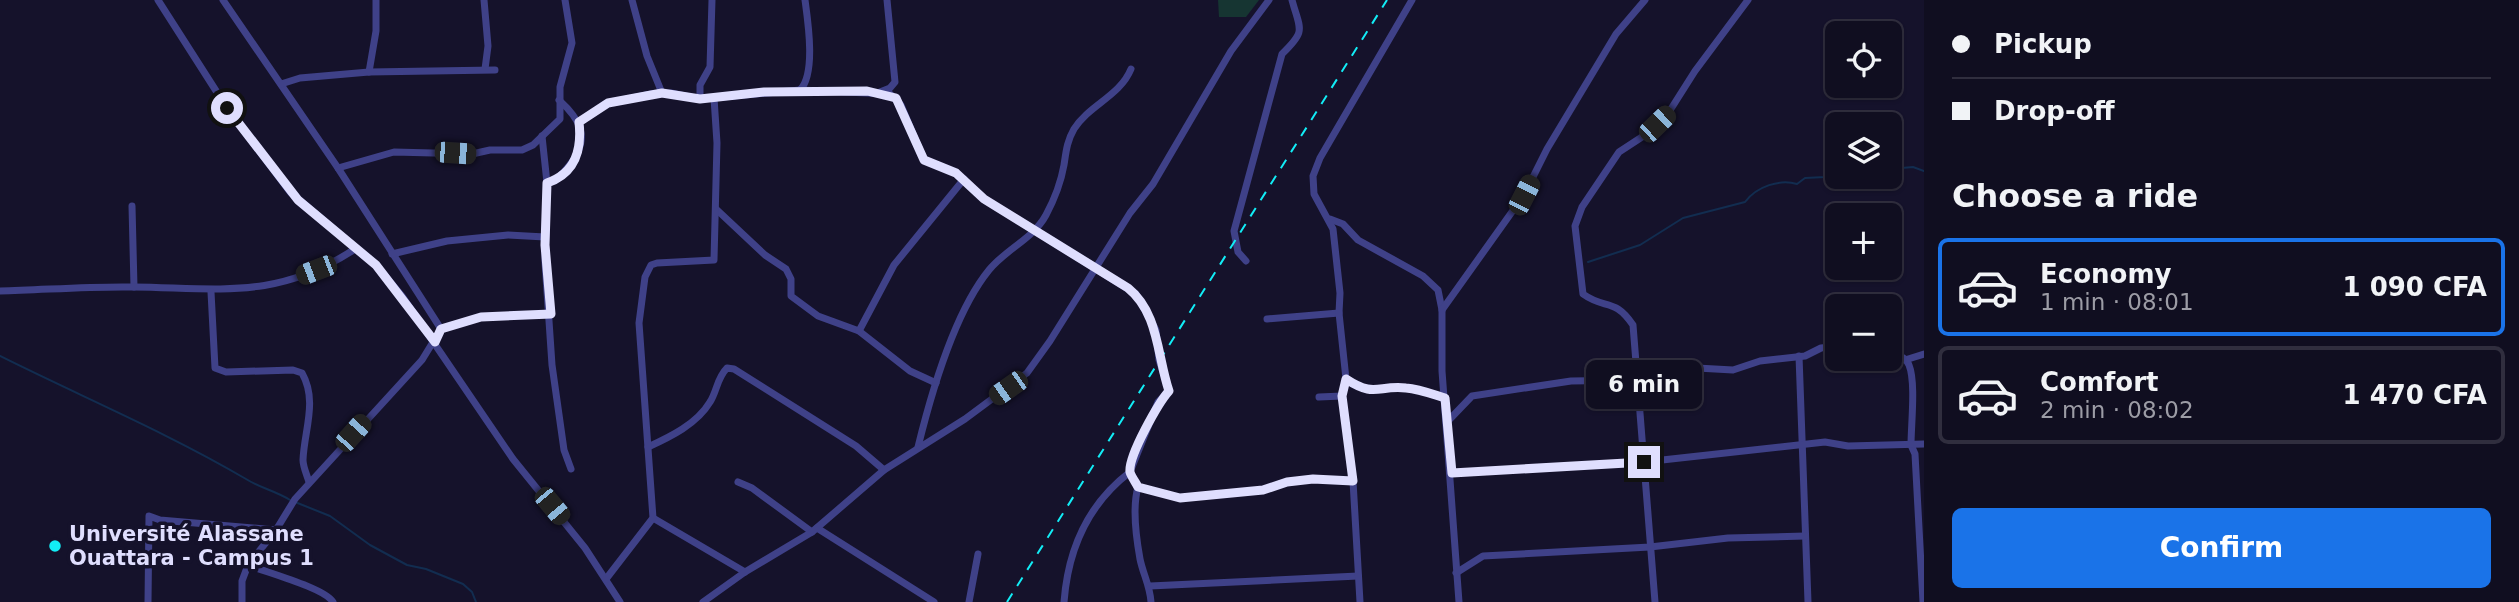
<!DOCTYPE html>
<html lang="en">
<head>
<meta charset="utf-8">
<style>
  body { margin:0; font-family:"DejaVu Sans",sans-serif; background:#191729; color:#f1f3f6; height:100vh; display:flex; flex-direction:column; font-size:26px; white-space:nowrap }
  * { box-sizing:border-box; margin:0 }
  p { font-size:23px; color:#9c9ca5 }
  .icon { flex:none; width:38px; height:38px; fill:none; stroke:currentColor; stroke-width:2; stroke-linecap:round; stroke-linejoin:round }
  .map { position:relative; flex:1; overflow:hidden }
  .sheet { display:flex; flex-direction:column; background:#100e20; width:595px }
  .sheet>* { flex:none }
  .hud { display:grid; align-content:center; height:154px; padding:0 28px; background:#100e20 }
  .fabs { position:absolute; left:1825px; top:21px; display:grid; gap:14px }
  .fabs a { display:grid; place-items:center; width:77px; height:77px; border-radius:10px; background:#100e20; box-shadow:0 2px 5px #0004,0 0 0 2px #302e3e; font-size:35px }
  .end { position:absolute; width:32px; height:32px; margin:-16px; border:9px solid #dfdefe; background:#111; box-shadow:0 0 0 4px #111 }
  .from { border-radius:50% }
  .bubble { position:absolute; height:49px; border-radius:10px; background:#100e20; box-shadow:0 2px 5px #0004,0 0 0 2px #302e3e; font-size:23px; font-weight:600; line-height:49px; text-align:center }
  .car { position:absolute; width:21px; height:42px; margin:-21px -10px; border-radius:9px; box-shadow:0 0 5px 2px #0007; background:linear-gradient(#222 24%,#8ab4d8 0 40%,#222 0 76%,#8ab4d8 0 86%,#222 0) }
  .hud b { display:flex; align-items:center; gap:24px; height:66px; font-size:26px }
  .hud b+b { border-top:2px solid #302e3e }
  .hud i { width:18px; height:18px; background:#f1f3f6 }
  ul { padding:0; list-style:none }
  li { display:flex; align-items:center; gap:21px; height:98px; margin:0 14px 10px; padding:0 14px; border:4px solid #302e3e; border-radius:10px }
  li div { flex:1 }
  li b { display:block; font-size:26px }
  li em { font-style:normal; font-weight:600 }
  li.current { border-color:#1a73e8 }
  li>.icon { width:63px; height:63px; stroke-width:1.5 }
  h2 { padding:0 28px; font-size:32px; line-height:84px }
  .primary-button { display:flex; gap:14px; margin-top:auto; padding:14px 28px }
  .primary-button a { flex:1; height:80px; border-radius:10px; background:#1a73e8; color:#fff; font-size:28px; font-weight:600; line-height:80px; text-align:center }
  main { display:flex; flex:1; min-height:0 }
  .map>svg:first-child { display:block }
</style>
</head>
<body>
<main>
<div class="map">
<svg width="1924" height="602" viewBox="0 0 1924 602">
  <rect width="100%" height="100%" fill="#15122b"/>
  <path fill="#163532" d="M1218,0h41l-13,17h-27z"/>
  <g fill="none" stroke-linecap="round" stroke-linejoin="round">
    <g stroke="#122d50" stroke-width="2">
      <path d="M1890,169l23,-2 11,4"/>
      <path d="M1588,262l52,-17 43,-27 62,-16c12,-16 35,-23 52,-18l8,-6 20,-1 4,-13h9"/>
      <path d="M0,356c82,41 168,77 246,123 14,9 30,12 44,21"/>
      <path d="M295,502l35,14 40,29 37,20 19,4 37,15 9,8 4,10"/>
    </g>
    <g stroke="#3f4188" stroke-width="7">
      <path d="M158,0l69,108 63,84 86,73 26,31 111,163 72,89 35,54"/>
      <path d="M223,0l115,168 103,161 -19,31 -127,139 -19,31 -28,35 -6,16v21"/>
      <path d="M484,0l4,46 -3,23"/>
      <path d="M632,0l15,56 15,37"/>
      <path d="M369,72l7,-41v-31"/>
      <path d="M281,84l19,-6 69,-6 126,-2"/>
      <path d="M800,90c16,-16 8,-68 5,-90"/>
      <path d="M880,92l10,-4 5,-6 -8,-82"/>
      <path d="M700,99v-14l10,-18 2,-67"/>
      <path d="M579,122l29,-19 43,-9 20,-1 29,6 100,-9 90,4 11,11 23,55 31,13 29,26 152,95 20,36 3,30 10,31 -11,11 -28,70 8,15c-6,21 -2,50 2,72 3,15 10,27 11,43"/>
      <path d="M542,136l5,47 -2,79 7,103 12,85 7,19"/>
      <path d="M338,168l56,-16 78,2 18,-4h32l11,-5 27,-26v-32l12,-44 -7,-43"/>
      <path d="M547,183c13,-4 17,-11 25,-21 18,-25 8,-43 -13,-62"/>
      <path d="M132,206l2,81"/>
      <path d="M716,209l49,46 21,14 5,10v17l27,20 41,15 51,40 26,12"/>
      <path d="M1330,219l13,5 15,16 65,36 15,14 4,20"/>
      <path d="M392,254l55,-13 61,-6 37,2"/>
      <path d="M1246,261l-8,-9 -4,-21 48,-177c25,-24 18,-24 10,-54"/>
      <path d="M0,291c44,-1 89,-5 134,-4 87,1 143,13 221,-38"/>
      <path d="M211,292l4,76 11,4 67,-2 9,3c16,28 2,58 1,87 0,7 4,15 6,22"/>
      <path d="M1267,319l72,-6"/>
      <path d="M441,329l40,-12 70,-3"/>
      <path d="M859,331l35,-66 70,-86"/>
      <path d="M1890,355c7,0 16,2 19,10 7,17 2,60 2,80l4,9 8,148"/>
      <path d="M1799,356l9,246"/>
      <path d="M1905,360l19,-6"/>
      <path d="M1346,379c29,19 30,6 60,9 13,1 26,6 39,10"/>
      <path d="M1319,397l23,-1"/>
      <path d="M1448,421l24,-25 99,-15 66,-1 60,-12 36,2 27,-9 45,-5 16,-8 17,-2"/>
      <path d="M648,447c22,-10 49,-23 62,-45 7,-11 7,-24 17,-34l7,1 122,77 28,24"/>
      <path d="M918,447c13,-53 36,-134 71,-177 17,-21 44,-31 57,-55 8,-15 15,-33 18,-50 2,-13 3,-24 10,-36 15,-24 46,-33 57,-60"/>
      <path d="M1452,473l192,-11 181,-20 23,4 76,-2"/>
      <path d="M738,482l14,6 60,44"/>
      <path d="M1138,487l42,11 83,-8 24,-8 26,-3 40,2"/>
      <path d="M653,518l92,54"/>
      <path d="M817,528l117,74"/>
      <path d="M248,565c17,7 77,23 85,37"/>
      <path d="M1456,573l27,-17 167,-9 78,-9 77,-2"/>
      <path d="M606,579l47,-61 -14,-195 6,-46 6,-12 6,-2 57,-3 3,-117 -3,-45"/>
      <path d="M1150,586l208,-10"/>
      <path d="M148,602l1,-86 11,4 116,10"/>
      <path d="M703,602l42,-30 67,-40 72,-62 81,-51 62,-46 23,-32 80,-128 23,-29 78,-133 38,-51"/>
      <path d="M969,602l9,-48"/>
      <path d="M1064,602c4,-52 24,-98 66,-130"/>
      <path d="M1360,602l-7,-121 -11,-85 4,-17 -7,-66 1,-20 -7,-64 -19,-35 -1,-18 7,-18 92,-158"/>
      <path d="M1459,602l-17,-231v-61l82,-115 23,-46 69,-115 29,-34"/>
      <path d="M1655,602l-22,-277c-19,-28 -28,-15 -50,-31l-8,-68 7,-19 37,-55 26,-17 24,-23 26,-41 53,-71"/>
    </g>
    <path stroke="#12edf6" stroke-width="2" stroke-dasharray="10 9" stroke-linecap="butt" d="M1007,602l380,-602"/>
  </g>
  <g fill="none" stroke-linecap="round" stroke-linejoin="round">
    <path stroke="#dfdefe" stroke-width="9" d="M227,108l71,92 78,65 59,77 6,-13 40,-12 70,-3 -6,-69 2,-62c29,-10 35,-34 32,-61l29,-19 54,-10 38,6 64,-7 103,-1 29,7 28,62 32,13 28,26 144,89c31,25 29,68 41,103 -10,11 -41,65 -39,81 1,4 6,11 8,15l42,11 83,-8 24,-8 26,-3 40,2 -11,-85 4,-17c29,19 31,6 60,9 13,1 26,6 39,10l7,75 192,-11"/>
  </g>
  <circle fill="#12edf6" stroke="#15122b" stroke-width="2.5" cx="55" cy="546" r="7"/>
  <g text-anchor="middle" stroke-width="7" stroke-linejoin="round" paint-order="stroke">
    <g font-size="21" font-weight="bold" fill="#dfdefe" stroke="#15122b" text-anchor="start">
      <text x="69" y="541">Université Alassane<tspan x="69" dy="24">Ouattara - Campus 1</tspan></text>
    </g>
  </g>
</svg>
<div class="fabs">
<a><svg class="icon" aria-label="locate" viewBox="0 0 24 24"><circle cx="12" cy="12" r="6"/><path d="M12 2v4M12 18v4M2 12h4M18 12h4"/></svg></a>
<a><svg class="icon" aria-label="layers" viewBox="0 0 24 24"><path d="M12 4l9 5-9 5-9-5zM3 14l9 5 9-5"/></svg></a>
<a>+</a>
<a>−</a>
</div>
<i class="end from" style="left:227px;top:108px"></i>
<i class="end" style="left:1644px;top:462px"></i>
<div class="bubble" style="left:1586px;top:360px;width:116px">6 min</div>
<i class="car" style="left:1657px;top:124px;rotate:46deg"></i>
<i class="car" style="left:455px;top:153px;rotate:94deg"></i>
<i class="car" style="left:1524px;top:195px;rotate:27deg"></i>
<i class="car" style="left:316px;top:270px;rotate:249deg"></i>
<i class="car" style="left:1008px;top:388px;rotate:235deg"></i>
<i class="car" style="left:353px;top:433px;rotate:42deg"></i>
<i class="car" style="left:552px;top:506px;rotate:140deg"></i>
</div>
<section class="sheet">
<div class="hud">
<b><i class="from"></i>Pickup</b>
<b><i></i>Drop-off</b>
</div>
<h2>Choose a ride</h2>
<ul>
<li class="current"><svg class="icon" aria-label="car" viewBox="0 0 24 24"><path d="M5 17H2v-5l4-1 3-4h7l3 4 3 1v5h-3M9 17h6M6 11h13"/><circle cx="7" cy="17" r="2"/><circle cx="17" cy="17" r="2"/></svg><div><b>Economy</b><p>1 min · 08:01</p></div><em>1 090 CFA</em></li>
<li><svg class="icon" aria-label="car" viewBox="0 0 24 24"><path d="M5 17H2v-5l4-1 3-4h7l3 4 3 1v5h-3M9 17h6M6 11h13"/><circle cx="7" cy="17" r="2"/><circle cx="17" cy="17" r="2"/></svg><div><b>Comfort</b><p>2 min · 08:02</p></div><em>1 470 CFA</em></li>
</ul>
<div class="primary-button"><a>Confirm</a></div>
</section>
</main>
</body>
</html>
